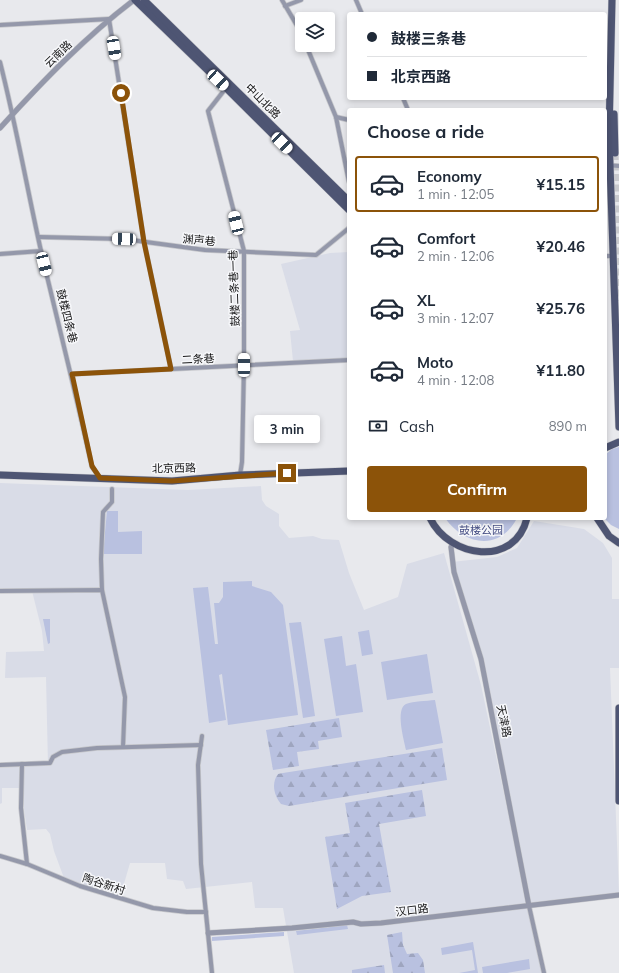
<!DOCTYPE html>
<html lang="en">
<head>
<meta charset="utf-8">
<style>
  body { margin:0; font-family:Mulish,"Noto Sans SC",sans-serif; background:#f2f2f3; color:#1f2937; height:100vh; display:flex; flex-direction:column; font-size:15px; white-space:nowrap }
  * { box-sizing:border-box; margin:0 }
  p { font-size:13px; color:#747a83 }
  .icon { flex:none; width:22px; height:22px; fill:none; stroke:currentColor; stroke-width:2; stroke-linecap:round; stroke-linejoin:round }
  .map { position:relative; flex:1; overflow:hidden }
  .drawer { position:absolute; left:347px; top:108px; width:260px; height:412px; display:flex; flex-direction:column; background:#fff; border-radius:4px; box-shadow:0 2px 6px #0003 }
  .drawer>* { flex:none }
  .banner { position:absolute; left:347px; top:12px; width:260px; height:88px; border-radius:4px; box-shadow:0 2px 6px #0003; display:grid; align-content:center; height:88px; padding:0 20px; background:#fff }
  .controls { position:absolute; left:295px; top:12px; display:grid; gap:8px }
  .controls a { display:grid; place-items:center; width:40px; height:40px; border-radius:4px; background:#fff; box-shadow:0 2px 6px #0003; font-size:20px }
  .end { position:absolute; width:18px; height:18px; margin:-9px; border:5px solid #8c5309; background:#fff; box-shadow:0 0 0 2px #fff }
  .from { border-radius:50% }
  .bubble { position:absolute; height:28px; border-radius:4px; background:#fff; box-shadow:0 2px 6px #0003; font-size:13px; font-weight:700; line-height:28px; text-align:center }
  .car { position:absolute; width:12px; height:24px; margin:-12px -6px; border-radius:5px; box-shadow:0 0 3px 1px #0007; background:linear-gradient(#fff 24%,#345 0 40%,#fff 0 76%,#345 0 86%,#fff 0) }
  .banner b { display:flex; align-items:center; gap:14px; height:38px; font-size:15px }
  .banner b+b { border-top:1px solid #e0e1e3 }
  .banner i { width:10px; height:10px; background:#1f2937 }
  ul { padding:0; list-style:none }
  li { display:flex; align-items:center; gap:12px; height:56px; margin:0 8px 6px; padding:0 12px; border:2px solid transparent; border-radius:4px }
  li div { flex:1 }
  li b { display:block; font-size:15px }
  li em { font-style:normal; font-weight:700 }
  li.current { border-color:#8c5309 }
  li>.icon { width:36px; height:36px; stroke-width:1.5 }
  h2 { padding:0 20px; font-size:18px; line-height:48px }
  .pay { display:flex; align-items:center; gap:10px; height:44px; padding:0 20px; font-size:15px }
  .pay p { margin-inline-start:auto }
  .primary-button { display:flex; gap:8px; margin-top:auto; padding:8px 20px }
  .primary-button a { flex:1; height:46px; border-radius:4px; background:#8c5309; color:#fff; font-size:16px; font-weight:700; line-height:46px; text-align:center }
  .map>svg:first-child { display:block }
</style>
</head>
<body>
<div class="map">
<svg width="619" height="973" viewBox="0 0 619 973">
  <defs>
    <pattern id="forest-firs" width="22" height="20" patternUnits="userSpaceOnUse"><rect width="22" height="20" fill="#b9c1e0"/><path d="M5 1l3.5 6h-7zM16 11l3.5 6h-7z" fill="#9ea5bf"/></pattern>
  </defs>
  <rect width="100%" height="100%" fill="#e8e9ed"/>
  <g fill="#d9dce7">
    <path d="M349,252v106l-56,3 -3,-30 10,-1 -19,-66 49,-11z"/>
    <path d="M0,483l188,7 73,-4 1,14 4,6 13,8v12l10,12 24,-2 9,3 17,1 10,33 15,37 34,-13 9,-33 37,-11 37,132 61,288h-248l-11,-65h-28l-3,-26 -66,7 -3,-8 -16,-2 -2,-16h-35l-9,31 -39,-9 -18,-7 -10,-27 -4,-17 -4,-5 -19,1 -6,-42h-19v15l-2,1v-36l48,-3 -2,-88 -41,1 1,-26 38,-1 -2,-20 -10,-40 -32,1z"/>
    <path d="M534,521l50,8 19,14 9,15v41h7v69h-9l9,225 -89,11 -52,-259 -26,-83 45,-5 20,-9z"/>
  </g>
  <g fill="#b9c1e0">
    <path d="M619,447v82l-8,-4 -7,-7 1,-63 7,-6z"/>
    <path d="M107,511h11v21l24,-1v23h-39z"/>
    <path d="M445,518h72c-17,33 -52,28 -72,0z"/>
    <path d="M252,581v5l19,6 12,13 15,110 -70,10 -6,-51 -3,1 7,45 -17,3 -16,-135 15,-1 7,57h3l-4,-41h5l4,-6v-15z"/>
    <path d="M43,619h7v24l-2,1z"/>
    <path d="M301,622l14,94 -12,2 -14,-95z"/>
    <path d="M369,630l4,24 -11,2 -4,-24z"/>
    <path d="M342,636l4,30 10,-2 7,48 -27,4 -12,-77z"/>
    <path d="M427,654l6,39 -46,7 -6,-38z"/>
    <path d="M435,700l8,43 -37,7c-2,-10 -11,-41 0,-46 8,-3 20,-3 29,-4z"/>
    <path d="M347,925l1,4 -51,6 -1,-4z"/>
    <path d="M284,932v4l-72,5v-4z"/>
    <path d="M473,942l5,31h-19l16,-3 -3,-20 -30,5 -1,-7z"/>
    <path d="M529,959l1,10 -23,4h-24l-1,-6z"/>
  </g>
  <g fill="url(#forest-firs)">
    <path d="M339,718l3,19 -24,4 1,8 -22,3 2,14 -26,4 -7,-40z"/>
    <path d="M442,748l5,32 -158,26 -8,-2c-7,-8 -10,-21 -3,-30l5,-1z"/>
    <path d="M422,790l4,26 -47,8 12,68 -29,4 -25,13 -12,-72 25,-4 -5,-30z"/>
    <path d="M402,932l1,13 4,9 11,-1 5,7 2,13h-32l-6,-38z"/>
    <path d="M384,965l1,8h-33v-3z"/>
  </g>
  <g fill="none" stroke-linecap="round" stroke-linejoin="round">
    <path stroke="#c8c9cd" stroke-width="7" stroke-dasharray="7 3.5" stroke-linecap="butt" d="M615,153l3,148"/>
    <defs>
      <g id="minor">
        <path d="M282,0l20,34"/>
        <path d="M356,0l6,14"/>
        <path d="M285,6l16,-6"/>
        <path d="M0,25l109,-6 35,223 27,127"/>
        <path d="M306,45l30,72 13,65"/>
        <path d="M0,62c16,63 27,126 41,189 17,72 35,143 51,216l8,11"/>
        <path d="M226,88l-18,23 36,140v114l-2,97 -2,13"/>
        <path d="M403,98l5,12"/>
        <path d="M336,117l13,3"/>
        <path d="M605,165l14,1"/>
        <path d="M39,237l85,2 81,11 111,5 33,-27"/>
        <path d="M0,254l41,-3"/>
        <path d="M605,256h9"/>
        <path d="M72,374l277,-14"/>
        <path d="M102,590l-1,-31 2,-47 9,-10v-13"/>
        <path d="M0,591l102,-1 23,107 -2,50"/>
        <path d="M202,736l-4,29 3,99 11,109"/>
        <path d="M22,764l-1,44 6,56"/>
        <path d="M0,765l50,-2 3,-6 9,-5 35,-4 104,-3"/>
        <path d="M0,856l27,8 53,22 73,22 34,4h19"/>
        <path d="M529,906l15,67"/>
      </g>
      <g id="tertiary">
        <path d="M0,128c42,-46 85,-91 134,-128"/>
        <path d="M454,543l-3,4 3,25 27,87 48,247"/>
        <path d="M208,933l84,-5 61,-6 8,2 20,-1 238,-28"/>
      </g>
      <g id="primary">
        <path d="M135,0l91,88 123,122"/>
        <path d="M144,0l205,201"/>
        <path d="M612,0l-3,135 10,292"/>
        <path d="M614,114l1,39"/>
        <path d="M605,448l14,-6"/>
        <path d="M0,475l172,6 68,-6 109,-4"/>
        <path d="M430,518c19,40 85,50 97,0"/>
        <path d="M597,518l12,18 10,7"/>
        <path d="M619,708v93"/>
      </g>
    </defs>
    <use href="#minor" stroke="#c6c7cb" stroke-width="5.5"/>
    <use href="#tertiary" stroke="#c6c7cb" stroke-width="6"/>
    <use href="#primary" stroke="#c6c7cb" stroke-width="8"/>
    <use href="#minor" stroke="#9498aa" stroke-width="4"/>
    <use href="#tertiary" stroke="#9498aa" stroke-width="5"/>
    <use href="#primary" stroke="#4e5573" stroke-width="7"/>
  </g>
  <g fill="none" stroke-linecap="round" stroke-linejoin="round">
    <path stroke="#8c5309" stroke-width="5" d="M121,93l23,149 27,127 -99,5 20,92 8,12 72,3 115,-8"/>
  </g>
  <g text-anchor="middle" stroke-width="3" stroke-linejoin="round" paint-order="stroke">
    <g font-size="11" fill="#161617" stroke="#f6f7fa">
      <text transform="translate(58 54) rotate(-44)" y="4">云南路</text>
      <text transform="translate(263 101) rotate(45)" y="4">中山北路</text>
      <text transform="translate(199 240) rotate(5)" y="4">渊声巷</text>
      <text transform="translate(234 288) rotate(-92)" y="4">鼓楼二条巷一巷</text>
      <text transform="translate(67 316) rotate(76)" y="4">鼓楼四条巷</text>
      <text transform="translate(198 359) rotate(-3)" y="4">二条巷</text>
      <text transform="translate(174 468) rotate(-1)" y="4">北京西路</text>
      <text transform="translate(504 721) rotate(78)" y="4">天津路</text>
      <text transform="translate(104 884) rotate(18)" y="4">陶谷新村</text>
      <text transform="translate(412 910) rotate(-7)" y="4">汉口路</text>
    </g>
    <g font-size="11" fill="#454e84" stroke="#f6f7fa">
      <text x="481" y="534">鼓楼公园</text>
    </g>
  </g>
</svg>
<div class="controls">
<a><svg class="icon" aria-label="layers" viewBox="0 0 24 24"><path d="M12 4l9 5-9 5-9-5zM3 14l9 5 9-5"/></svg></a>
</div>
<i class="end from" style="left:121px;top:93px"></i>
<i class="end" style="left:287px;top:473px"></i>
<div class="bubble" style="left:254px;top:415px;width:66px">3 min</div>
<i class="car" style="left:114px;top:48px;rotate:171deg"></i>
<i class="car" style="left:218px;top:80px;rotate:133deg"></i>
<i class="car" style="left:282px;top:143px;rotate:135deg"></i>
<i class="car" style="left:236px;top:223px;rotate:346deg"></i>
<i class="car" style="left:124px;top:239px;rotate:272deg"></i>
<i class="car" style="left:44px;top:264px;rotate:166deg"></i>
<i class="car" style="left:244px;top:365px;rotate:0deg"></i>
<div class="banner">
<b><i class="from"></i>鼓楼三条巷</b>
<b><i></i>北京西路</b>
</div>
<section class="drawer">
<h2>Choose a ride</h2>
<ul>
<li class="current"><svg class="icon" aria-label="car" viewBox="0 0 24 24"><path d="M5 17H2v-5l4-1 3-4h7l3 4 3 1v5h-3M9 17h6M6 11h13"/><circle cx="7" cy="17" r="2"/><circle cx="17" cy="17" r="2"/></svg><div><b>Economy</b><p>1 min · 12:05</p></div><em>¥15.15</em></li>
<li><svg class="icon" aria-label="car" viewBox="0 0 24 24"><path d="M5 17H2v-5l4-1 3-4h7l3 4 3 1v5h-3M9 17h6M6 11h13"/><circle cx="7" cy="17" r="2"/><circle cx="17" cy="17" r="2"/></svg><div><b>Comfort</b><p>2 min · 12:06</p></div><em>¥20.46</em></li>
<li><svg class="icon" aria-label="car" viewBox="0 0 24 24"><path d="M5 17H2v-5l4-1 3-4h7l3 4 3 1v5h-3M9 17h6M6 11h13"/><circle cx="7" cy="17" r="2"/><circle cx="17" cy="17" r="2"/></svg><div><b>XL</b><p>3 min · 12:07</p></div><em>¥25.76</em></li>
<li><svg class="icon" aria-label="car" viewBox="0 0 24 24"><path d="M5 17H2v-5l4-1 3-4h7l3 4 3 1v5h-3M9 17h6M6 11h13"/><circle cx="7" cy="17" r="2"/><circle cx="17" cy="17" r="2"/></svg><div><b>Moto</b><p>4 min · 12:08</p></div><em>¥11.80</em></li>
</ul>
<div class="pay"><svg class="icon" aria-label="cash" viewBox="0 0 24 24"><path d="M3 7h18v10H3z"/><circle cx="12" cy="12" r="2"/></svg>Cash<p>890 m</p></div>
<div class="primary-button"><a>Confirm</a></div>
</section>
</div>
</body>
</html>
